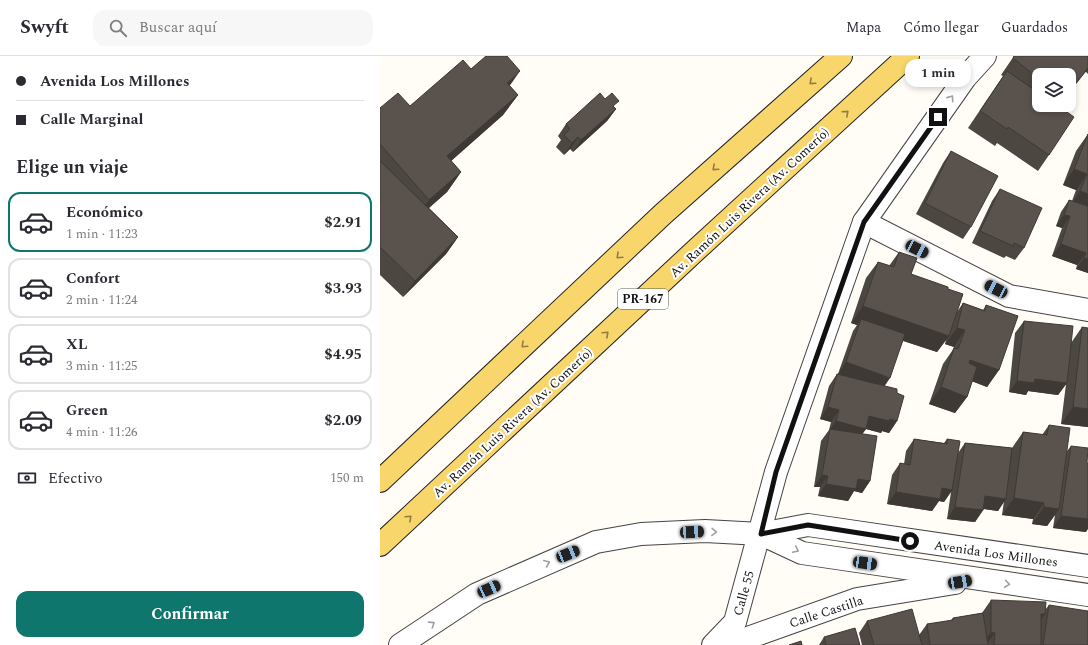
<!DOCTYPE html>
<html lang="es">
<head>
<meta charset="utf-8">
<style>
  body { margin:0; font-family:Spectral,serif; background:#f7f7f7; color:#2b2b33; height:100vh; display:flex; flex-direction:column; font-size:15px; white-space:nowrap }
  * { box-sizing:border-box; margin:0 }
  p { font-size:13px; color:#7c7c81 }
  .icon { flex:none; width:22px; height:22px; fill:none; stroke:currentColor; stroke-width:2; stroke-linecap:round; stroke-linejoin:round }
  .map { position:relative; flex:1; overflow:hidden }
  .side { display:flex; flex-direction:column; background:#fff; width:380px }
  .side>* { flex:none }
  .banner { display:grid; align-content:center; height:88px; padding:0 16px; background:#fff }
  .tools { position:absolute; left:652px; top:12px; display:grid; gap:8px }
  .tools a { display:grid; place-items:center; width:44px; height:44px; border-radius:8px; background:#fff; box-shadow:0 2px 6px #0003; font-size:20px }
  .end { position:absolute; width:18px; height:18px; margin:-9px; border:5px solid #111; background:#fff; box-shadow:0 0 0 2px #fff }
  .from { border-radius:50% }
  .bubble { position:absolute; height:28px; border-radius:12px; background:#fff; box-shadow:0 2px 6px #0003; font-size:13px; font-weight:700; line-height:28px; text-align:center }
  .car { position:absolute; width:12px; height:24px; margin:-12px -6px; border-radius:5px; box-shadow:0 0 3px 1px #0007; background:linear-gradient(#222 24%,#8ab4d8 0 40%,#222 0 76%,#8ab4d8 0 86%,#222 0) }
  .banner b { display:flex; align-items:center; gap:14px; height:38px; font-size:15px }
  .banner b+b { border-top:1px solid #e1e1e2 }
  .banner i { width:10px; height:10px; background:#2b2b33 }
  ul { padding:0; list-style:none }
  li { display:flex; align-items:center; gap:12px; height:60px; margin:0 8px 6px; padding:0 8px; border:2px solid #e1e1e2; border-radius:12px }
  li div { flex:1 }
  li b { display:block; font-size:15px }
  li em { font-style:normal; font-weight:700 }
  li.on { border-color:#0f766e }
  li>.icon { width:36px; height:36px; stroke-width:1.5 }
  h2 { padding:0 16px; font-size:18px; line-height:48px }
  .pay { display:flex; align-items:center; gap:10px; height:44px; padding:0 16px; font-size:15px }
  .pay p { margin-inline-start:auto }
  .action { display:flex; gap:8px; margin-top:auto; padding:8px 16px }
  .action a { flex:1; height:46px; border-radius:12px; background:#0f766e; color:#fff; font-size:16px; font-weight:700; line-height:46px; text-align:center }
  header { display:flex; align-items:center; gap:24px; box-sizing:border-box; height:56px; padding:0 20px; background:#fff; border-bottom:1px solid #e1e1e2 }
  header strong { font-size:19px }
  nav { display:flex; gap:22px; margin-inline-start:auto; font-size:14px }
  .search { width:280px; height:36px; background:#f7f7f7; display:flex; align-items:center; gap:10px; box-sizing:border-box; padding:0 14px; border-radius:12px; color:#7c7c81; font-size:15px }
  main { display:flex; flex:1; min-height:0 }
  .map>svg:first-child { display:block }
</style>
</head>
<body>
<header>
<strong>Swyft</strong>
<div class="search"><svg class="icon" aria-label="search" viewBox="0 0 24 24"><circle cx="10" cy="10" r="6"/><path d="M15 15l6 6"/></svg>Buscar aquí</div>
<nav><a>Mapa</a><a>Cómo llegar</a><a>Guardados</a></nav>
</header>
<main>
<section class="side">
<div class="banner">
<b><i class="from"></i>Avenida Los Millones</b>
<b><i></i>Calle Marginal</b>
</div>
<h2>Elige un viaje</h2>
<ul>
<li class="on"><svg class="icon" aria-label="car" viewBox="0 0 24 24"><path d="M5 17H2v-5l4-1 3-4h7l3 4 3 1v5h-3M9 17h6M6 11h13"/><circle cx="7" cy="17" r="2"/><circle cx="17" cy="17" r="2"/></svg><div><b>Económico</b><p>1 min · 11:23</p></div><em>$2.91</em></li>
<li><svg class="icon" aria-label="car" viewBox="0 0 24 24"><path d="M5 17H2v-5l4-1 3-4h7l3 4 3 1v5h-3M9 17h6M6 11h13"/><circle cx="7" cy="17" r="2"/><circle cx="17" cy="17" r="2"/></svg><div><b>Confort</b><p>2 min · 11:24</p></div><em>$3.93</em></li>
<li><svg class="icon" aria-label="car" viewBox="0 0 24 24"><path d="M5 17H2v-5l4-1 3-4h7l3 4 3 1v5h-3M9 17h6M6 11h13"/><circle cx="7" cy="17" r="2"/><circle cx="17" cy="17" r="2"/></svg><div><b>XL</b><p>3 min · 11:25</p></div><em>$4.95</em></li>
<li><svg class="icon" aria-label="car" viewBox="0 0 24 24"><path d="M5 17H2v-5l4-1 3-4h7l3 4 3 1v5h-3M9 17h6M6 11h13"/><circle cx="7" cy="17" r="2"/><circle cx="17" cy="17" r="2"/></svg><div><b>Green</b><p>4 min · 11:26</p></div><em>$2.09</em></li>
</ul>
<div class="pay"><svg class="icon" aria-label="cash" viewBox="0 0 24 24"><path d="M3 7h18v10H3z"/><circle cx="12" cy="12" r="2"/></svg>Efectivo<p>150 m</p></div>
<div class="action"><a>Confirmar</a></div>
</section>
<div class="map">
<svg width="708" height="589" viewBox="0 0 708 589">
  <rect width="100%" height="100%" fill="#fffdf5"/>
  <g fill="none" stroke-linecap="round" stroke-linejoin="round">
    <defs>
      <g id="minor">
        <path d="M484,166l145,74 79,14"/>
        <path d="M381,478l41,19 286,42"/>
        <path d="M20,589l77,-51 119,-52 45,-8 64,-3 56,3 47,-9 280,41"/>
        <path d="M333,589l22,-23 41,-150 88,-250 101,-144 20,-22"/>
        <path d="M348,589l129,-46 98,-16"/>
      </g>
      <g id="major">
        <path d="M0,425l283,-267 178,-158"/>
        <path d="M0,489l316,-295 212,-194"/>
      </g>
    </defs>
    <use href="#minor" stroke="#444" stroke-width="24"/>
    <use href="#major" stroke="#222" stroke-width="24"/>
    <use href="#minor" stroke="#fff" stroke-width="22"/>
    <use href="#major" stroke="#f9d66b" stroke-width="22"/>
  </g>
  <g fill="#4d4742">
    <path d="M634,0h74v18l-2,-2 -47,3v30h21l-1,1 -10,49 -11,16 -41,-28 -2,3 -27,-18 35,-52 -2,-1z"/>
    <path d="M91,13l39,17 8,9 -15,20 -52,46 10,11 -14,20 -18,16 29,29 -12,17 -43,43 -23,-22v-167l30,-2z"/>
    <path d="M225,43l11,10 -9,12 -34,31 -3,-3 -6,6 -8,-8 5,-7 -3,-4 8,-12z"/>
    <path d="M708,78v139l-12,-4 1,-4 -25,-9 10,-28 -6,-2 5,-14 8,-12 3,1 4,-11 -13,-5 13,-34z"/>
    <path d="M571,95l20,76 -8,12 -47,-25 27,-51z"/>
    <path d="M620,133l24,59 -9,12 -9,-4 -2,2 -32,-15 20,-42z"/>
    <path d="M519,196l12,22 37,15 9,23 6,-9 20,7 3,-5 13,65 -12,17 -15,-6 -5,16 -12,16 -26,-9 14,-40 9,-13 2,-4 -9,-3 1,-4 -9,12 -34,-11 -19,45 13,7v28l-8,12 -7,-2 -1,2 -15,-4 -4,5 8,47 -8,12 -8,-2 -6,10 -30,-5 2,-9h-6l7,-46 8,-11 2,-8 -11,-3 9,-33 8,-12 5,2 -4,-2 15,-43 4,-6 -6,-2 15,-45 12,-16 11,4z"/>
    <path d="M644,265l47,22 11,-16 6,100 -27,-3 5,-40 -8,11 -30,-4 -2,4 -17,-3 6,-59z"/>
    <path d="M669,369l18,26 4,-5 16,17 -1,69 -33,-4 2,-13 -8,11 -15,-2 1,-5 -31,-4 2,-14 -6,10 -14,-2 -9,13 -28,-3 4,-27 -7,10 -5,-1 -7,10 -45,-7 5,-29 8,-12 4,1 2,-13 8,-12 30,4 3,-4 11,14 7,-10 47,5 11,-16 19,3z"/>
    <path d="M611,544l54,10 4,-5 39,40h-226l-3,-12 8,-12 52,14 8,-11 23,-3 3,-3 29,-5z"/>
    <path d="M444,581l36,8h-41z"/>
  </g>
  <g fill="#3f3936">
    <path d="M708,12v1l-19,24v-2z"/>
    <path d="M140,15l-14,20 1,-8z"/>
    <path d="M138,39l-15,20 -70,62 14,-21z"/>
    <path d="M236,53l-9,12 -34,31 8,-12z"/>
    <path d="M198,81l-8,12 -6,6 8,-12z"/>
    <path d="M694,113l13,5 -11,16 -13,-5z"/>
    <path d="M81,116l-14,20 -32,28 14,-20z"/>
    <path d="M700,135l8,3v21l-19,-8z"/>
    <path d="M684,159l6,1 -8,12 -6,-2z"/>
    <path d="M78,181l-12,17 -43,43 12,-16z"/>
    <path d="M681,188l25,9 -9,12 -25,-9z"/>
    <path d="M704,202l4,1v14l-12,-4z"/>
    <path d="M483,250l86,30 -12,16 -78,-26 2,-7 -4,6 -6,-2z"/>
    <path d="M577,272l8,2 -11,17 -9,-3z"/>
    <path d="M590,304l29,10 -12,17 -29,-11z"/>
    <path d="M466,306l44,16 -8,12 -44,-16z"/>
    <path d="M655,323l32,4 -9,12 -30,-4 -2,4 -17,-3 8,-11z"/>
    <path d="M561,331l26,10 -12,16 -26,-9z"/>
    <path d="M448,351l11,3 -8,12 -11,-3z"/>
    <path d="M693,351l15,2v18l-27,-3z"/>
    <path d="M489,360l21,3 7,2 -8,12 -7,-2 -1,2 -15,-4 -8,11 -29,-9 7,-10z"/>
    <path d="M442,419l6,1 -8,11h-6z"/>
    <path d="M478,423l12,2 -8,12 -8,-2 -6,10 -30,-5 8,-12z"/>
    <path d="M562,432l10,2 -8,12 -5,-1 -7,10 -45,-7 9,-12z"/>
    <path d="M605,440l21,3 -8,12 -21,-3z"/>
    <path d="M634,442l30,5 -11,16 -31,-4z"/>
    <path d="M575,451l28,3 -8,12 -28,-3z"/>
    <path d="M664,451l15,2 -12,17 -15,-2z"/>
    <path d="M681,460l27,3v10l-2,3 -33,-4z"/>
    <path d="M661,558h4l-12,17z"/>
    <path d="M611,576l4,1 -9,12h-4z"/>
  </g>
  <g fill="#5a524d" stroke="#3f3936">
    <path d="M106,0h21l13,15 -13,12 11,12 -71,61 14,16 -32,28 -49,-56v-36l18,-15 12,13 53,-46 8,9z"/>
    <path d="M634,0h74v12l-19,23v-16h-30v4l-26,-21z"/>
    <path d="M627,15l32,22v12h18l17,12 -25,38 -41,-28 -1,2 -27,-18z"/>
    <path d="M220,37l5,6 7,-6 7,8 -6,5 3,3 -35,31 -3,-3 -6,6 -8,-8 6,-6 -4,-5z"/>
    <path d="M708,78v60l-8,-3 7,-17 -13,-5z"/>
    <path d="M571,95l47,25 -27,51 -46,-24z"/>
    <path d="M0,105l78,76 -43,44 -35,-34z"/>
    <path d="M620,133l42,19 -18,40 -10,-5 -1,3 -33,-15z"/>
    <path d="M689,144l19,6v53l-4,-1 2,-5 -25,-9 9,-28 -6,-1z"/>
    <path d="M519,196l18,6 -6,16 37,13v2l15,5 -14,42 -86,-30 15,-44 16,5z"/>
    <path d="M583,247l22,8 1,-6 32,11 -19,54 -29,-10 -1,3 8,4 -10,30 -26,-10 13,-39 4,1 7,-19 -8,-2z"/>
    <path d="M481,263l44,15 -15,44 -44,-16z"/>
    <path d="M644,265l49,5 -6,57 -32,-4 -1,4 -17,-2z"/>
    <path d="M702,271l6,1v81l-15,-2z"/>
    <path d="M457,318l60,15v4l7,3 -7,25 -7,-2 -1,2 -20,-5 -3,13 -30,-8 3,-11 -11,-3z"/>
    <path d="M669,369l21,3 -11,81 -15,-2v-4l-30,-5 9,-66 24,3z"/>
    <path d="M450,373l47,7 -7,45 -12,-2 -2,10 -30,-5 2,-8 -6,-1z"/>
    <path d="M534,383l33,5v-5l13,2 -8,49 -10,-2 -2,11 -44,-7 4,-29 10,2z"/>
    <path d="M585,387l47,5 -6,51 -21,-3 -2,14 -28,-3z"/>
    <path d="M691,390l17,2 -1,15h1v56l-27,-3z"/>
    <path d="M611,544l55,2 -1,12h-4v31h-47l1,-12 -4,-1z"/>
    <path d="M669,549l39,6v34h-45z"/>
    <path d="M532,553l10,36h-48l-7,-24z"/>
    <path d="M603,557l5,32h-58l-3,-21 26,-4v-2z"/>
    <path d="M475,572l5,17h-34l-2,-8z"/>
    <path d="M421,585l1,4h-13z"/>
  </g>
  <defs><path id="oneway-chevron" d="M-2-3.5L2.5 0L-2 3.5" fill="none" stroke-width="1.6" stroke-linecap="round" stroke-linejoin="round"/></defs>
  <g stroke="#917d42">
    <use href="#oneway-chevron" transform="translate(432 26) rotate(138)"/>
    <use href="#oneway-chevron" transform="translate(466 57) rotate(-42)"/>
    <use href="#oneway-chevron" transform="translate(335 112) rotate(138)"/>
    <use href="#oneway-chevron" transform="translate(239 200) rotate(137)"/>
    <use href="#oneway-chevron" transform="translate(226 278) rotate(-43)"/>
    <use href="#oneway-chevron" transform="translate(144 289) rotate(137)"/>
    <use href="#oneway-chevron" transform="translate(29 462) rotate(-43)"/>
  </g>
  <g stroke="#a0a0a0">
    <use href="#oneway-chevron" transform="translate(571 42) rotate(-55)"/>
    <use href="#oneway-chevron" transform="translate(334 476) rotate(2)"/>
    <use href="#oneway-chevron" transform="translate(416 494) rotate(25)"/>
    <use href="#oneway-chevron" transform="translate(167 507) rotate(-23)"/>
    <use href="#oneway-chevron" transform="translate(627 528) rotate(8)"/>
    <use href="#oneway-chevron" transform="translate(52 568) rotate(-33)"/>
  </g>
  <g fill="none" stroke-linecap="round" stroke-linejoin="round">
    <path stroke="#111" stroke-width="5" d="M530,485l-102,-16 -47,9 15,-62 88,-250 74,-105"/>
  </g>
  <g text-anchor="middle" stroke-width="4" stroke-linejoin="round" paint-order="stroke">
    <rect fill="#fff" stroke="#585858" stroke-width="1" x="238" y="233" width="50" height="20" rx="3"/>
    <g font-size="12" font-weight="bold" fill="#111">
      <text x="263" y="247">PR-167</text>
    </g>
    <g font-size="13" fill="#111" stroke="#fff">
      <text transform="translate(369 146) rotate(-43)" y="5">Av. Ramón Luis Rivera (Av. Comerío)</text>
      <text transform="translate(132 366) rotate(-43)" y="5">Av. Ramón Luis Rivera (Av. Comerío)</text>
      <text transform="translate(616 497) rotate(8)" y="5">Avenida Los Millones</text>
      <text transform="translate(363 537) rotate(-74)" y="5">Calle 55</text>
      <text transform="translate(446 555) rotate(-18)" y="5">Calle Castilla</text>
    </g>
  </g>
</svg>
<div class="tools">
<a><svg class="icon" aria-label="layers" viewBox="0 0 24 24"><path d="M12 4l9 5-9 5-9-5zM3 14l9 5 9-5"/></svg></a>
</div>
<i class="end from" style="left:530px;top:485px"></i>
<i class="end" style="left:558px;top:61px"></i>
<div class="bubble" style="left:525px;top:3px;width:66px">1 min</div>
<i class="car" style="left:537px;top:193px;rotate:117deg"></i>
<i class="car" style="left:616px;top:233px;rotate:297deg"></i>
<i class="car" style="left:312px;top:476px;rotate:87deg"></i>
<i class="car" style="left:188px;top:498px;rotate:68deg"></i>
<i class="car" style="left:485px;top:507px;rotate:98deg"></i>
<i class="car" style="left:580px;top:526px;rotate:80deg"></i>
<i class="car" style="left:109px;top:533px;rotate:66deg"></i>
</div>
</main>
</body>
</html>
